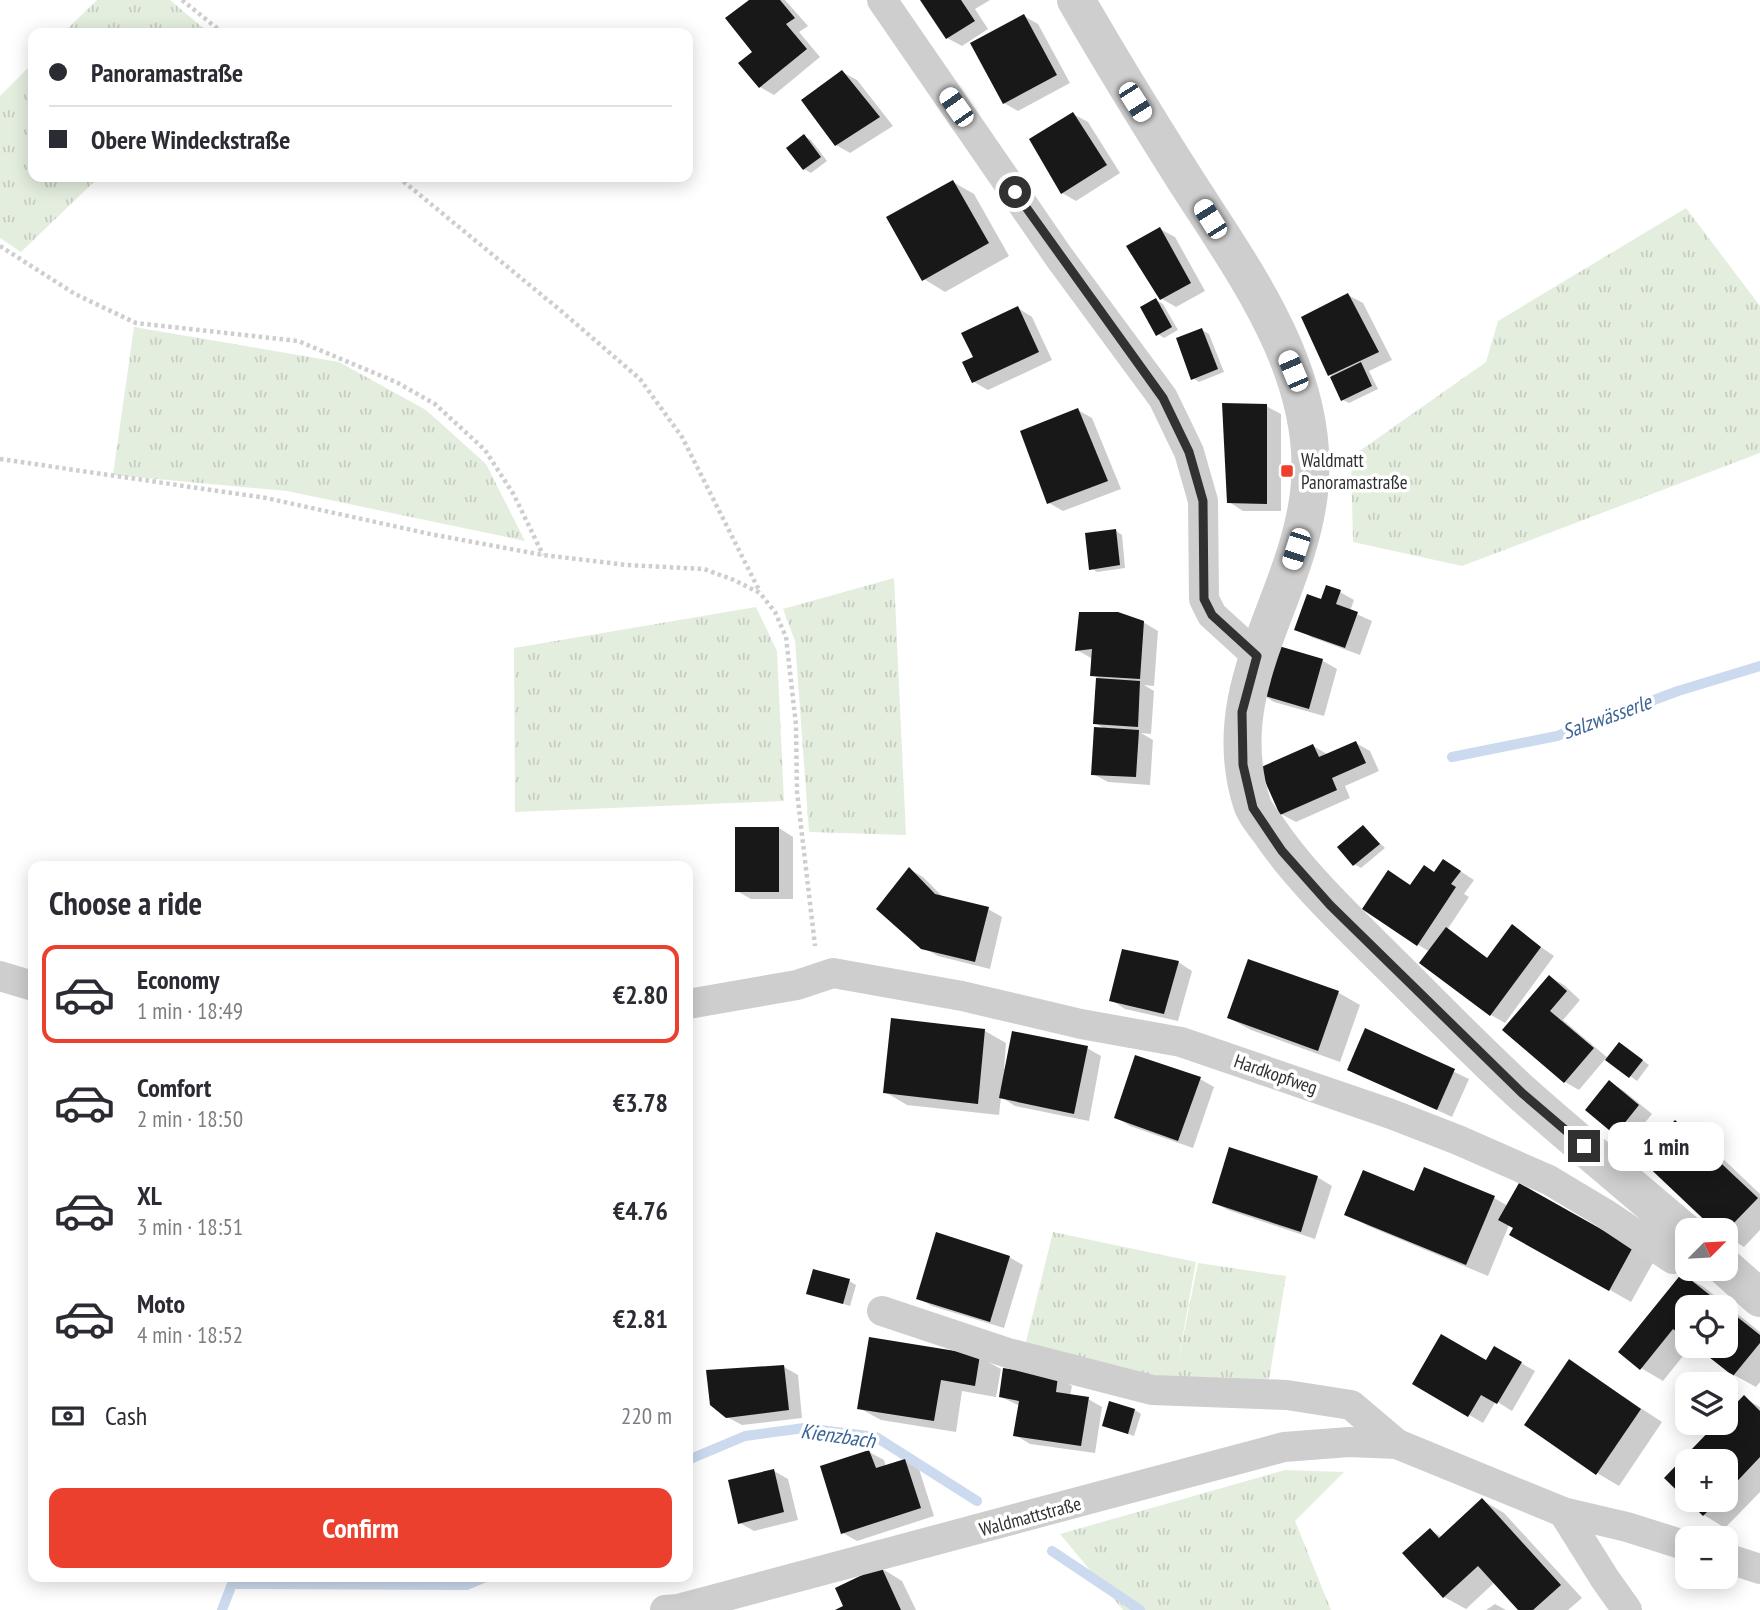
<!DOCTYPE html>
<html lang="en">
<head>
<meta charset="utf-8">
<style>
  body { margin:0; font-family:"PT Sans Narrow",sans-serif; background:#f7f7f7; color:#2b2b33; height:100vh; display:flex; flex-direction:column; font-size:26px; white-space:nowrap }
  * { box-sizing:border-box; margin:0 }
  p { font-size:23px; color:#7c7c81 }
  .icon { flex:none; width:38px; height:38px; fill:none; stroke:currentColor; stroke-width:2; stroke-linecap:round; stroke-linejoin:round }
  .map { position:relative; flex:1; overflow:hidden }
  .panel { position:absolute; left:28px; top:861px; width:665px; height:721px; display:flex; flex-direction:column; background:#fff; border-radius:14px; box-shadow:0 4px 18px #0003 }
  .panel>* { flex:none }
  .hud { position:absolute; left:28px; top:28px; width:665px; height:154px; border-radius:14px; box-shadow:0 4px 18px #0003; display:grid; align-content:center; height:154px; padding:0 21px; background:#fff }
  .needle { width:46px; rotate:66deg }
  .tools { position:absolute; left:1675px; top:1218px; display:grid; gap:14px }
  .tools a { display:grid; place-items:center; width:63px; height:63px; border-radius:14px; background:#fff; box-shadow:0 4px 18px #0003; font-size:35px }
  .end { position:absolute; width:32px; height:32px; margin:-16px; border:9px solid #313131; background:#fff; box-shadow:0 0 0 4px #fff }
  .from { border-radius:50% }
  .bubble { position:absolute; height:49px; border-radius:14px; background:#fff; box-shadow:0 4px 18px #0003; font-size:23px; font-weight:700; line-height:49px; text-align:center }
  .car { position:absolute; width:21px; height:42px; margin:-21px -10px; border-radius:9px; box-shadow:0 0 5px 2px #0007; background:linear-gradient(#fff 24%,#345 0 40%,#fff 0 76%,#345 0 86%,#fff 0) }
  .hud b { display:flex; align-items:center; gap:24px; height:66px; font-size:26px }
  .hud b+b { border-top:2px solid #e1e1e2 }
  .hud i { width:18px; height:18px; background:#2b2b33 }
  ul { padding:0; list-style:none }
  li { display:flex; align-items:center; gap:21px; height:98px; margin:0 14px 10px; padding:0 7px; border:4px solid transparent; border-radius:14px }
  li div { flex:1 }
  li b { display:block; font-size:26px }
  li em { font-style:normal; font-weight:700 }
  li.current { border-color:#ec402f }
  li>.icon { width:63px; height:63px; stroke-width:1.5 }
  h2 { padding:0 21px; font-size:32px; line-height:84px }
  .pay { display:flex; align-items:center; gap:18px; height:77px; padding:0 21px; font-size:26px }
  .pay p { margin-inline-start:auto }
  .action { display:flex; gap:14px; margin-top:auto; padding:14px 21px }
  .action a { flex:1; height:80px; border-radius:14px; background:#ec402f; color:#fff; font-size:28px; font-weight:700; line-height:80px; text-align:center }
  .map>svg:first-child { display:block }
</style>
</head>
<body>
<div class="map">
<svg width="1760" height="1610" viewBox="0 0 1760 1610">
  <defs>
    <pattern id="grass-tufts" width="24" height="20" patternUnits="userSpaceOnUse" patternTransform="scale(1.75)"><rect width="24" height="20" fill="#e4eedf"/><path d="M3 7l-1-3M5 7V3M7 7l1-3M15 17l-1-3M17 17v-4M19 17l1-3" fill="none" stroke="#c4cdc0"/></pattern>
  </defs>
  <rect width="100%" height="100%" fill="#fff"/>
  <g fill="url(#grass-tufts)">
    <path d="M97,0h73l39,33h-146z"/>
    <path d="M33,63v114h66l-78,75 -21,-14v-142z"/>
    <path d="M1686,208l74,98v147l-298,113 -109,-24 -2,-85 135,-95 12,-41z"/>
    <path d="M134,327l205,35 87,48 60,54 39,77 -238,-50 -174,-16z"/>
    <path d="M894,578l12,257 -97,-3 -14,-191 -12,-32z"/>
    <path d="M756,607l21,44 7,150 -269,11 -1,-164z"/>
    <path d="M1053,1232l143,30 -18,100 20,-99 88,13 -18,110 -94,-5 -151,-27z"/>
    <path d="M1285,1470l59,2 -49,49 36,89h-208l-63,-76z"/>
  </g>
  <g fill="#0003">
    <path d="M751,0h34l23,26 -9,6 21,25 -46,38 -14,-8z"/>
    <path d="M922,0h68l-15,9 13,20 -26,17 -15,-8z"/>
    <path d="M1024,16l14,8 32,59 -52,28 -14,-8z"/>
    <path d="M842,72l15,8 36,46 -43,27 -14,-8z"/>
    <path d="M1073,114l15,8 32,51 -44,28 -14,-8z"/>
    <path d="M804,136l7,4 16,21 -16,12 -7,-4z"/>
    <path d="M953,182l21,12 35,62 -64,36 -21,-13z"/>
    <path d="M1160,229l15,8 30,54 -29,16 -14,-8z"/>
    <path d="M1348,295l15,8 29,57 -23,11 9,18 -29,14 -6,-3 -9,-23 -4,-2z"/>
    <path d="M1156,300l7,4 15,26 -14,8 -6,-4z"/>
    <path d="M1018,308l14,9 20,43 -64,30 -14,-8 1,-24z"/>
    <path d="M1202,330l7,4 15,38 -25,10 -6,-4z"/>
    <path d="M1266,406l15,8v97h-38l-14,-9z"/>
    <path d="M1078,410l14,8 29,71 -58,22 -14,-8z"/>
    <path d="M1116,531l6,4 3,33 -28,4 -6,-4z"/>
    <path d="M1340,592l14,8 -4,11 22,10 -12,34 -49,-18 -14,-8 25,-28z"/>
    <path d="M1143,622l15,9 -4,55 -10,-1 10,6 -3,43 -10,-1 12,7 -3,45 -42,-3 -15,-8 14,-44 -12,-7 3,-45 -6,-3 -1,-17 -14,-8z"/>
    <path d="M1273,647l50,14 14,8 -13,47 -50,-14 -14,-9z"/>
    <path d="M1356,743l14,8 9,20 -34,15 5,12 -54,24 -15,-8 32,-68 14,8z"/>
    <path d="M1363,827l22,21 -24,20 -7,-4z"/>
    <path d="M779,828l14,9v62h-42l-14,-8z"/>
    <path d="M909,869l14,8 20,20 45,12 14,8 -12,52 -52,-13 -16,-9z"/>
    <path d="M1457,869l17,11 -10,14 5,3 -22,33 41,28 24,-31 42,29 -49,67 -14,-8 -61,-63 -13,-8 -28,-72 23,14 23,-12z"/>
    <path d="M1250,961l89,32 21,12 -20,57 -89,-32 -22,-12z"/>
    <path d="M1178,962l14,9 -14,50 -53,-12 -14,-9z"/>
    <path d="M1550,977l14,8 16,15 -17,20 46,39 17,-11 23,17 -12,16 -31,-23 -27,32 -14,-8 -61,-52z"/>
    <path d="M893,1020l92,11 21,12 -2,26 2,1 81,-22 14,8 -12,65 -74,-15 -14,-9 -2,18 -92,-10 -22,-13z"/>
    <path d="M1366,1030l103,49 -17,38 -103,-48z"/>
    <path d="M1200,1079l14,8 -21,61 -63,-22 -14,-9z"/>
    <path d="M1610,1082l14,9 28,23 -22,27 -14,-8z"/>
    <path d="M1676,1122l21,12 63,60v36l-16,17 -18,-11v-6h-8l-76,-72z"/>
    <path d="M1317,1177l15,9 -17,53 -87,-29 -14,-8z"/>
    <path d="M1519,1185l135,76 -23,41 -119,-68 3,-6 -6,-3 -21,51 -120,-50 -21,-12 68,-21 79,5 14,8z"/>
    <path d="M1009,1257l14,8 -19,63 -72,-22 -14,-8z"/>
    <path d="M1682,1275l22,12 56,45v50l-4,5 -22,-12 -36,-29h28v-39h-39v39h4l-28,35 -22,-13z"/>
    <path d="M849,1281l7,4 -6,21 -42,-13z"/>
    <path d="M1495,1348l40,23 -23,40 -16,-10 -13,22 -68,-40 71,-20z"/>
    <path d="M979,1357l22,12 -5,28 -34,-6 -6,41 -75,-12 -22,-12z"/>
    <path d="M1570,1362l92,60 -43,64 -22,-13z"/>
    <path d="M784,1367l14,8 4,43 -60,7 -15,-8z"/>
    <path d="M1058,1378l14,8 -2,10 18,3 14,8 -7,46 -65,-9 -15,-9 5,-29 -19,-9z"/>
    <path d="M1744,1398l16,9v85l-35,36 -21,-13 -16,-15h38v-39h-39v38l-21,-21 54,-55h6v-6z"/>
    <path d="M1135,1410l6,4 -7,22 -24,-8z"/>
    <path d="M869,1452l15,8 2,7 19,-6 14,8 15,47 -77,25 -14,-8z"/>
    <path d="M774,1471l14,8 10,41 -44,11 -14,-8z"/>
    <path d="M1482,1500l22,13 78,85 -14,12h-47l-26,-28 -29,27 -22,-12 -14,-67 12,7z"/>
    <path d="M881,1568l21,13 14,29h-77l7,-3z"/>
    <path d="M1495,1604l11,6h-20z"/>
  </g>
  <g fill="none" stroke-linecap="round" stroke-linejoin="round">
    <g stroke="#cbdaee" stroke-width="10">
      <path d="M1452,757l105,-21 121,-45 82,-25"/>
      <path d="M688,1460l57,-24 59,-8 72,9 101,64"/>
      <path d="M1052,1551l88,59"/>
      <path d="M222,1610l10,-26 235,1 19,-8"/>
    </g>
  </g>
  <g fill="#181818">
    <path d="M749,0h31l15,18 -9,6 21,25 -48,39 -21,-25 14,-11 -27,-34z"/>
    <path d="M920,0h41l14,21 -29,18z"/>
    <path d="M1024,14l33,61 -54,29 -33,-61z"/>
    <path d="M842,70l38,47 -45,29 -34,-46z"/>
    <path d="M1073,112l34,53 -46,29 -32,-55z"/>
    <path d="M804,134l17,23 -18,13 -17,-22z"/>
    <path d="M953,180l36,63 -67,38 -36,-64z"/>
    <path d="M1160,227l31,56 -31,17 -34,-54z"/>
    <path d="M1348,293l31,59 -51,24 -27,-59z"/>
    <path d="M1156,298l16,29 -16,9 -16,-29z"/>
    <path d="M1018,306l21,46 -67,31 -10,-21 11,-5 -12,-24z"/>
    <path d="M1202,328l16,41 -27,11 -15,-42z"/>
    <path d="M1361,362l11,24 -31,15 -11,-24z"/>
    <path d="M1222,403l45,1v100l-40,-1z"/>
    <path d="M1078,408l30,73 -61,23 -27,-73z"/>
    <path d="M1116,529l4,36 -31,5 -4,-37z"/>
    <path d="M1326,585l15,5 -5,14 22,8 -13,36 -51,-18 13,-36 14,5z"/>
    <path d="M1079,612h39l26,9 -4,58 -50,-3 2,-27 -17,2z"/>
    <path d="M1272,644l51,15 -14,50 -51,-15z"/>
    <path d="M1096,678l44,3 -2,46 -45,-3z"/>
    <path d="M1094,727l45,3 -3,47 -45,-2z"/>
    <path d="M1356,741l10,22 -34,15 5,12 -57,25 -21,-47 54,-24 6,13z"/>
    <path d="M1363,825l17,19 -27,22 -16,-19z"/>
    <rect x="735" y="827" width="44" height="65"/>
    <path d="M1443,859l18,12 -10,13 5,3 -39,59 -55,-37 26,-39 22,15 14,-20 10,7z"/>
    <path d="M909,867l26,27 54,13 -14,55 -54,-13 -45,-40z"/>
    <path d="M1512,924l29,23 -51,69 -71,-53 27,-36 41,31z"/>
    <path d="M1122,949l57,12 -15,53 -55,-13z"/>
    <path d="M1248,959l91,32 -21,60 -91,-33z"/>
    <path d="M1549,975l18,16 -17,20 44,37 -30,35 -62,-53z"/>
    <path d="M891,1018l94,11 -7,75 -95,-11z"/>
    <path d="M1365,1028l90,41 -18,41 -90,-40z"/>
    <path d="M1012,1031l76,15 -14,68 -75,-16z"/>
    <path d="M1619,1042l24,18 -14,18 -24,-18z"/>
    <path d="M1135,1055l66,22 -23,64 -64,-23z"/>
    <path d="M1609,1080l30,25 -24,30 -30,-25z"/>
    <path d="M1675,1120l83,78 -31,32h-12l-76,-72z"/>
    <path d="M1229,1147l89,29 -17,56 -89,-29z"/>
    <path d="M1424,1167l71,29 -29,69 -122,-50 19,-45 51,21z"/>
    <path d="M1519,1183l114,64 -24,44 -100,-56 4,-7 -15,-8z"/>
    <path d="M936,1232l74,24 -20,66 -74,-23z"/>
    <path d="M813,1269l37,10 -7,25 -37,-10z"/>
    <path d="M1682,1273l43,34h-38v32l-14,-10 -33,41 -22,-18z"/>
    <path d="M1726,1308l34,27v8l-27,33 -38,-30h31z"/>
    <path d="M1441,1334l45,26 8,-14 28,16 -25,42 -16,-9 -13,22 -56,-33z"/>
    <path d="M869,1337l111,18 -5,31 -34,-6 -7,41 -77,-12z"/>
    <path d="M1569,1359l72,50 -45,66 -72,-50z"/>
    <path d="M784,1365l5,45 -63,8 -16,-13 -4,-35z"/>
    <path d="M1003,1368l55,8 -2,16 33,5 -8,49 -68,-10 6,-35 -20,-4z"/>
    <path d="M1744,1395l16,16v46l-34,36v-32h-39v39h32l-16,16 -39,-38 53,-55h9v-9z"/>
    <path d="M1109,1401l26,8 -7,25 -26,-8z"/>
    <path d="M869,1450l7,18 29,-9 16,49 -80,26 -21,-68z"/>
    <path d="M774,1469l10,43 -46,12 -10,-44z"/>
    <path d="M1482,1498l79,87 -28,25h-15l-40,-44 -35,32 -41,-45 28,-25 9,10z"/>
    <path d="M881,1566l20,44h-66l8,-4 -8,-18z"/>
  </g>
  <g fill="none" stroke-linecap="round" stroke-linejoin="round">
    <g stroke="#cecece" stroke-width="4.5" stroke-dasharray="3.5 3.5" stroke-linecap="butt">
      <path d="M182,0l41,33"/>
      <path d="M398,177l162,133 80,69 42,58 78,155"/>
      <path d="M0,246l75,48 61,29 162,18 98,41 39,22 50,46 29,45 29,60"/>
      <path d="M0,459l266,39 164,36 113,21 84,10 77,4 30,11 26,13 15,19 11,25 10,88 1,67 18,154"/>
    </g>
    <g stroke="#cecece" stroke-width="30">
      <path d="M882,0l177,257 104,141 26,54 14,49 1,98 8,16 45,41"/>
      <path d="M0,976l33,10"/>
      <path d="M688,1004l109,-19 36,-12 129,23 119,28 100,18 210,72 67,26 91,40 55,33 69,46 14,-4"/>
      <path d="M882,1311l126,42 144,37 135,5 64,10 46,39"/>
      <path d="M1563,1512l42,67 22,31"/>
      <path d="M1726,1558l34,11"/>
      <path d="M665,1610l13,-1 606,-162 65,-5 48,2 166,68 64,15 60,19"/>
    </g>
    <g stroke="#cecece" stroke-width="38">
      <path d="M1076,0c34,59 69,116 105,173 60,95 142,200 128,320 -13,110 -94,195 -57,311 3,9 10,17 16,25 29,43 67,80 104,117 50,49 99,100 150,147 54,48 110,94 165,141"/>
      <path d="M1726,1268l34,30"/>
    </g>
  </g>
  <g fill="none" stroke-linecap="round" stroke-linejoin="round">
    <path stroke="#313131" stroke-width="9" d="M1015,192l148,206 26,54 14,49 1,98 8,16 45,41 -15,56 1,53 10,43 29,43 48,54 192,188 62,53"/>
  </g>
  <rect fill="#ec402f" stroke="#fff" stroke-width="2.5" x="1280" y="464" width="14" height="14" rx="3.5"/>
  <g text-anchor="middle" stroke-width="7" stroke-linejoin="round" paint-order="stroke">
    <g font-size="19" fill="#313131" stroke="#fff" text-anchor="start">
      <text x="1301" y="467">Waldmatt<tspan x="1301" dy="22">Panoramastraße</tspan></text>
    </g>
    <g font-size="19" fill="#313131" stroke="#fff">
      <text transform="translate(1276 1074) rotate(19)" y="7">Hardkopfweg</text>
      <text transform="translate(1030 1516) rotate(-15)" y="7">Waldmattstraße</text>
    </g>
    <g font-size="21" font-style="italic" fill="#3b6497" stroke="#fff">
      <text transform="translate(1607 717) rotate(-20)" y="7">Salzwässerle</text>
      <text transform="translate(838 1436) rotate(8)" y="7">Kienzbach</text>
    </g>
  </g>
</svg>
<div class="tools">
<a><svg class="needle" viewBox="-14 -14 28 28"><path d="M0-13l5 13h-10z" fill="#e53935"/><path d="M0 13l5-13h-10z" fill="#7c7c81"/></svg></a>
<a><svg class="icon" aria-label="locate" viewBox="0 0 24 24"><circle cx="12" cy="12" r="6"/><path d="M12 2v4M12 18v4M2 12h4M18 12h4"/></svg></a>
<a><svg class="icon" aria-label="layers" viewBox="0 0 24 24"><path d="M12 4l9 5-9 5-9-5zM3 14l9 5 9-5"/></svg></a>
<a>+</a>
<a>−</a>
</div>
<i class="end from" style="left:1015px;top:192px"></i>
<i class="end" style="left:1584px;top:1146px"></i>
<div class="bubble" style="left:1608px;top:1122px;width:116px">1 min</div>
<i class="car" style="left:1135px;top:102px;rotate:148deg"></i>
<i class="car" style="left:956px;top:107px;rotate:325deg"></i>
<i class="car" style="left:1210px;top:219px;rotate:328deg"></i>
<i class="car" style="left:1293px;top:371px;rotate:337deg"></i>
<i class="car" style="left:1296px;top:549px;rotate:198deg"></i>
<div class="hud">
<b><i class="from"></i>Panoramastraße</b>
<b><i></i>Obere Windeckstraße</b>
</div>
<section class="panel">
<h2>Choose a ride</h2>
<ul>
<li class="current"><svg class="icon" aria-label="car" viewBox="0 0 24 24"><path d="M5 17H2v-5l4-1 3-4h7l3 4 3 1v5h-3M9 17h6M6 11h13"/><circle cx="7" cy="17" r="2"/><circle cx="17" cy="17" r="2"/></svg><div><b>Economy</b><p>1 min · 18:49</p></div><em>€2.80</em></li>
<li><svg class="icon" aria-label="car" viewBox="0 0 24 24"><path d="M5 17H2v-5l4-1 3-4h7l3 4 3 1v5h-3M9 17h6M6 11h13"/><circle cx="7" cy="17" r="2"/><circle cx="17" cy="17" r="2"/></svg><div><b>Comfort</b><p>2 min · 18:50</p></div><em>€3.78</em></li>
<li><svg class="icon" aria-label="car" viewBox="0 0 24 24"><path d="M5 17H2v-5l4-1 3-4h7l3 4 3 1v5h-3M9 17h6M6 11h13"/><circle cx="7" cy="17" r="2"/><circle cx="17" cy="17" r="2"/></svg><div><b>XL</b><p>3 min · 18:51</p></div><em>€4.76</em></li>
<li><svg class="icon" aria-label="car" viewBox="0 0 24 24"><path d="M5 17H2v-5l4-1 3-4h7l3 4 3 1v5h-3M9 17h6M6 11h13"/><circle cx="7" cy="17" r="2"/><circle cx="17" cy="17" r="2"/></svg><div><b>Moto</b><p>4 min · 18:52</p></div><em>€2.81</em></li>
</ul>
<div class="pay"><svg class="icon" aria-label="cash" viewBox="0 0 24 24"><path d="M3 7h18v10H3z"/><circle cx="12" cy="12" r="2"/></svg>Cash<p>220 m</p></div>
<div class="action"><a>Confirm</a></div>
</section>
</div>
</body>
</html>
